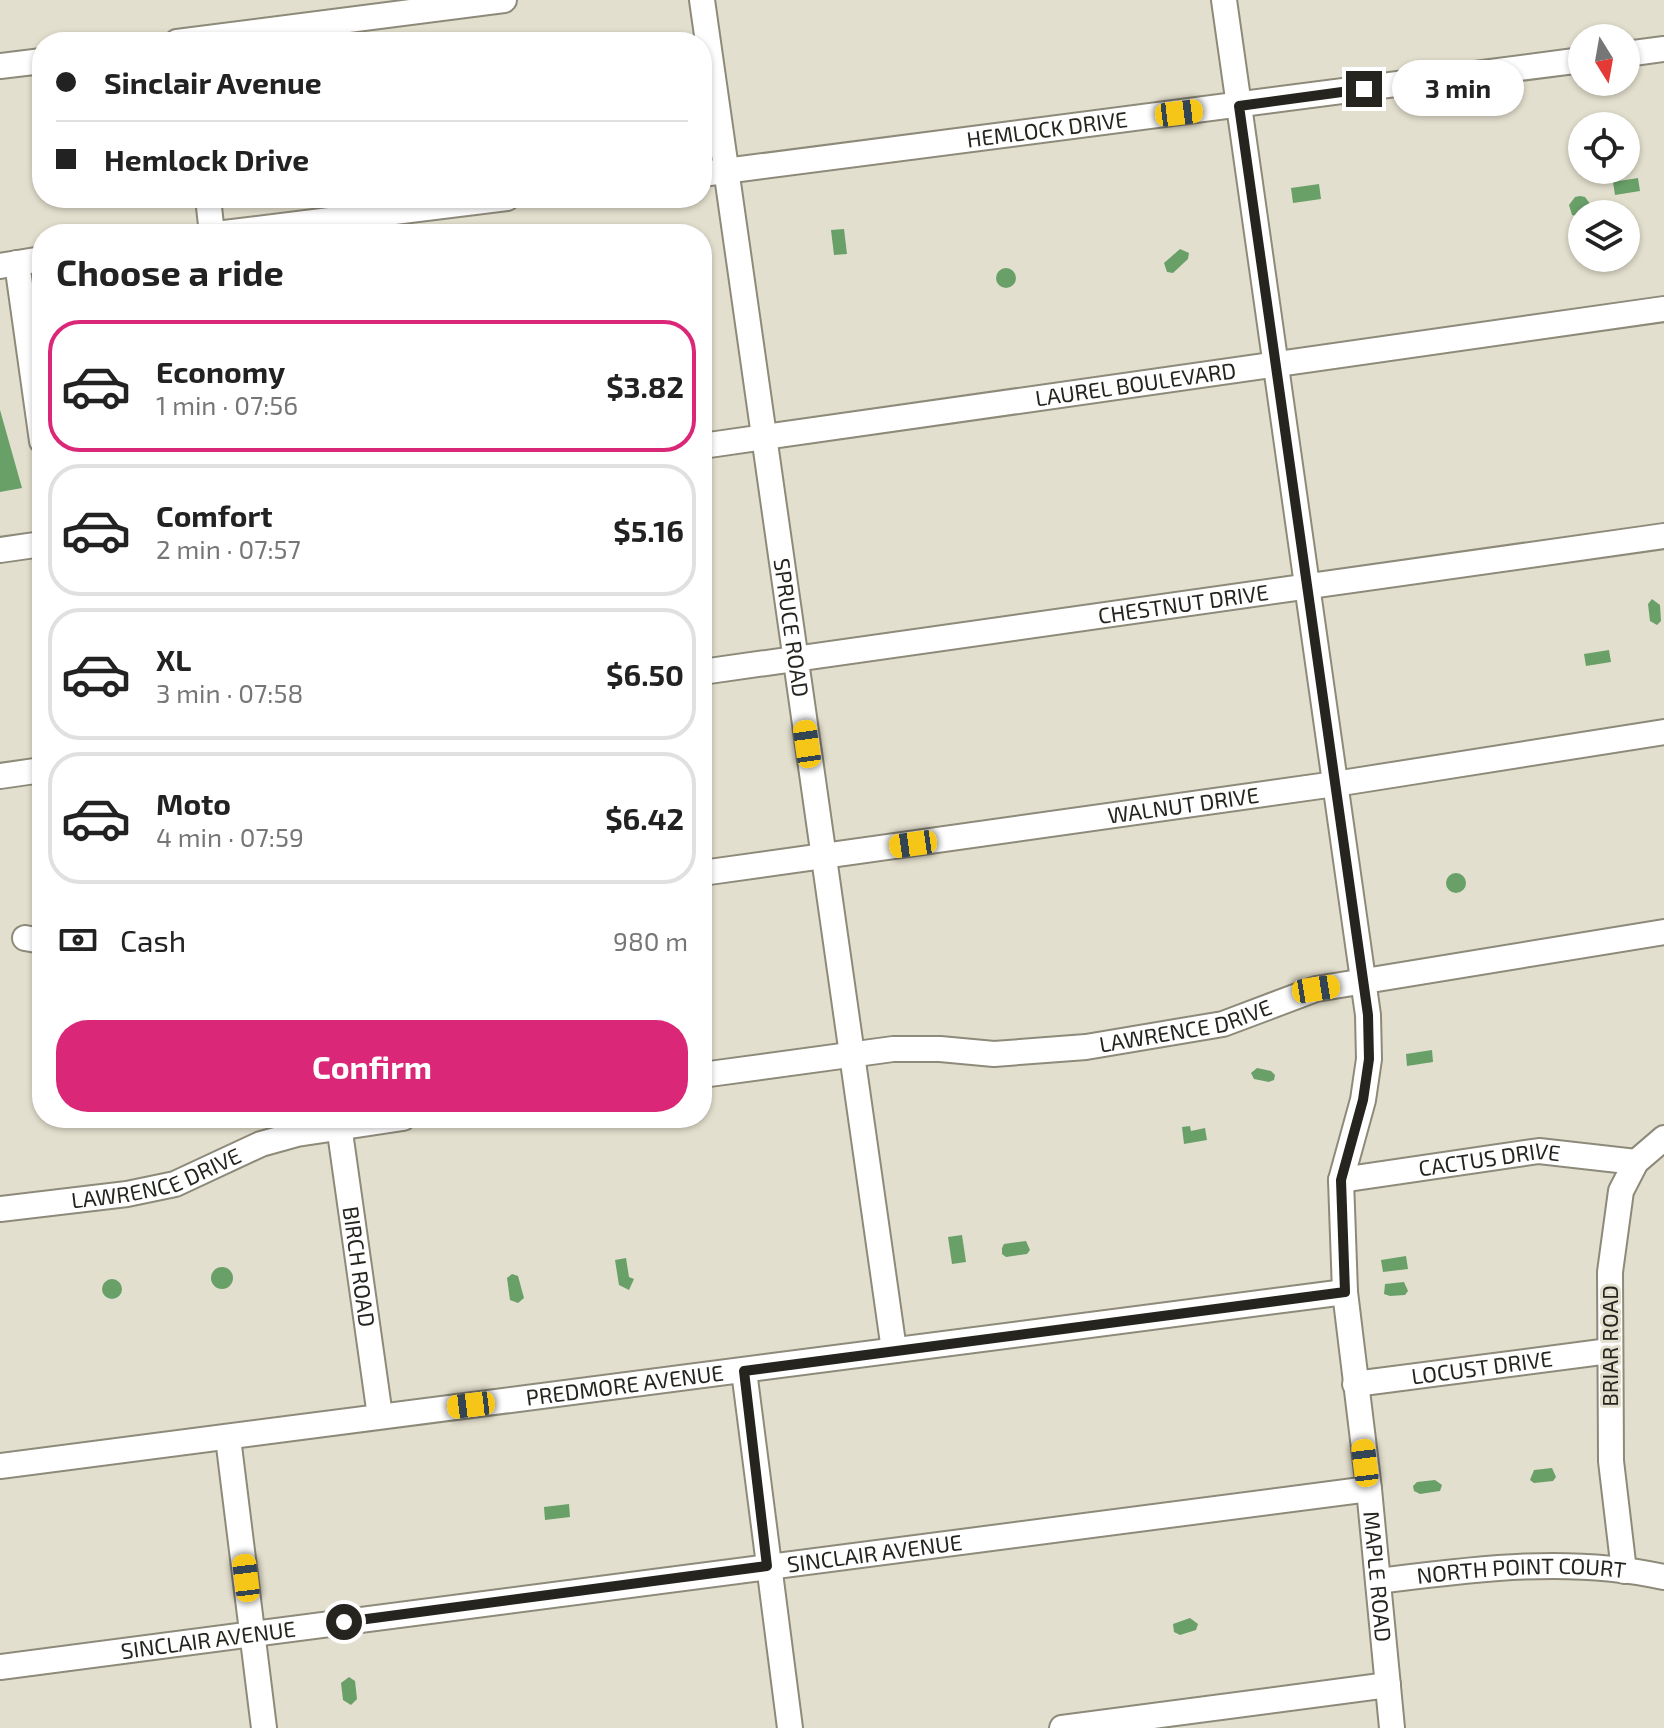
<!DOCTYPE html>
<html lang="en">
<head>
<meta charset="utf-8">
<style>
  body { margin:0; font-family:"Exo 2",sans-serif; background:#f2f2f2; color:#222; height:100vh; display:flex; flex-direction:column; font-size:30px; white-space:nowrap }
  * { box-sizing:border-box; margin:0 }
  p { font-size:26px; color:#767676 }
  .icon { flex:none; width:44px; height:44px; fill:none; stroke:currentColor; stroke-width:2; stroke-linecap:round; stroke-linejoin:round }
  .map { position:relative; flex:1; overflow:hidden }
  .details { position:absolute; left:32px; top:224px; width:680px; height:904px; display:flex; flex-direction:column; background:#fff; border-radius:32px; box-shadow:0 2px 6px #0004 }
  .details>* { flex:none }
  .top-card { position:absolute; left:32px; top:32px; width:680px; height:176px; border-radius:32px; box-shadow:0 2px 6px #0004; display:grid; align-content:center; height:176px; padding:0 24px; background:#fff }
  .needle { width:52px; rotate:169deg }
  .fabs { position:absolute; left:1568px; top:24px; display:grid; gap:16px }
  .fabs a { display:grid; place-items:center; width:72px; height:72px; border-radius:50%; background:#fff; box-shadow:0 2px 6px #0004; font-size:40px }
  .end { position:absolute; width:36px; height:36px; margin:-18px; border:10px solid #25241e; background:#fff; box-shadow:0 0 0 4px #fff }
  .from { border-radius:50% }
  .bubble { position:absolute; height:56px; border-radius:28px; background:#fff; box-shadow:0 2px 6px #0004; font-size:26px; font-weight:700; line-height:56px; text-align:center }
  .car { position:absolute; width:24px; height:48px; margin:-24px -12px; border-radius:10px; box-shadow:0 0 6px 2px #0007; background:linear-gradient(#f5c518 24%,#345 0 40%,#f5c518 0 76%,#345 0 86%,#f5c518 0) }
  .top-card b { display:flex; align-items:center; gap:28px; height:76px; font-size:30px }
  .top-card b+b { border-top:2px solid #e0e0e0 }
  .top-card i { width:20px; height:20px; background:#222 }
  ul { padding:0; list-style:none }
  li { display:flex; align-items:center; gap:24px; height:132px; margin:0 16px 12px; padding:0 8px; border:4px solid #e0e0e0; border-radius:32px }
  li div { flex:1 }
  li b { display:block; font-size:30px }
  li em { font-style:normal; font-weight:700 }
  li.current { border-color:#db2777 }
  li>.icon { width:72px; height:72px; stroke-width:1.5 }
  h2 { padding:0 24px; font-size:36px; line-height:96px }
  .pay { display:flex; align-items:center; gap:20px; height:88px; padding:0 24px; font-size:30px }
  .pay p { margin-inline-start:auto }
  .action { display:flex; gap:16px; margin-top:auto; padding:16px 24px }
  .action a { flex:1; height:92px; border-radius:32px; background:#db2777; color:#fff; font-size:32px; font-weight:700; line-height:92px; text-align:center }
  .map>svg:first-child { display:block }
</style>
</head>
<body>
<div class="map">
<svg width="1664" height="1728" viewBox="0 0 1664 1728">
  <rect width="100%" height="100%" fill="#e3dfce"/>
  <g fill="#68a068">
    <path d="M1638,178l2,13 -25,4 -2,-13z"/>
    <path d="M1319,184l2,15 -28,4 -2,-15z"/>
    <path d="M1580,196l5,1 6,8 -2,9h-7l-1,4 -9,-3 -3,-10 6,-8z"/>
    <path d="M844,229l3,25 -13,1 -3,-25z"/>
    <path d="M1180,249l9,4 -1,6 -15,14 -6,-1 -3,-9z"/>
    <circle cx="1006" cy="278" r="10"/>
    <path d="M0,410l22,78 -22,4z"/>
    <path d="M1652,599l8,6 1,16 -4,4 -7,-4 -2,-17z"/>
    <path d="M1609,650l2,12 -25,4 -2,-12z"/>
    <circle cx="1456" cy="883" r="10"/>
    <path d="M1432,1050l1,12 -26,4 -1,-12z"/>
    <path d="M1257,1068l14,3 4,4 -1,5 -5,2 -15,-3 -3,-6z"/>
    <path d="M1190,1126l1,5 14,-3 2,12 -23,4 -2,-17z"/>
    <path d="M962,1235l4,27 -14,2 -4,-27z"/>
    <path d="M1026,1241l4,9 -3,4 -21,3 -4,-3v-6l2,-4z"/>
    <path d="M1406,1256l2,13 -25,3 -2,-12z"/>
    <path d="M626,1258l3,19 5,2 -5,11 -10,-5 -4,-25z"/>
    <circle cx="222" cy="1278" r="11"/>
    <path d="M512,1274l6,2 6,22 -6,5 -8,-3 -3,-22z"/>
    <circle cx="112" cy="1289" r="10"/>
    <path d="M1404,1282l4,9 -3,4 -15,1 -6,-2 1,-10z"/>
    <path d="M1552,1468l4,9 -3,4 -19,2 -4,-3 4,-10z"/>
    <path d="M1435,1480l7,5 -2,6 -20,3 -6,-3 -1,-5 4,-4z"/>
    <path d="M569,1504l1,13 -25,3 -1,-13z"/>
    <path d="M1190,1618l8,6 -2,6 -16,5 -6,-3 -1,-8z"/>
    <path d="M349,1677l6,4 2,18 -6,6 -8,-5 -2,-17z"/>
  </g>
  <g fill="none" stroke-linecap="round" stroke-linejoin="round">
    <defs>
      <g id="minor">
        <path id="s1" d="M702,0l192,1350"/>
        <path id="s2" d="M1224,0l144,1015 1,44 -6,41 -22,80 4,112 24,197 23,239"/>
        <path d="M177,42l327,-42"/>
        <path d="M1626,54l38,-5"/>
        <path d="M0,66l42,-5"/>
        <path id="s3" d="M702,174l880,-114"/>
        <path d="M208,198l4,36"/>
        <path d="M216,234l291,-36"/>
        <path d="M17,263l25,178"/>
        <path d="M0,266l42,-7"/>
        <path id="s4" d="M702,446l962,-137"/>
        <path d="M0,550l42,-6"/>
        <path id="s5" d="M702,672l962,-136"/>
        <path d="M0,776l42,-6"/>
        <path id="s6" d="M702,873l633,-89 329,-52"/>
        <path d="M25,938l17,3"/>
        <path id="s7" d="M702,1075l191,-26h47l54,5 92,-7 137,-23 93,-35 348,-57"/>
        <path id="s8" d="M338,1118l42,298"/>
        <path id="s9" d="M1341,1180l198,-29 97,11"/>
        <path id="s10" d="M0,1209l127,-15 48,-10 86,-40 36,-10 106,-16"/>
        <path d="M744,1371l46,357"/>
        <path id="s11" d="M1355,1384l254,-33"/>
        <path d="M228,1438l36,290"/>
        <path id="s12" d="M0,1466l1345,-174"/>
        <path d="M1624,1571l-13,-110 -1,-189 11,-81 15,-29 28,-24"/>
        <path id="s13" d="M1378,1581c95,-12 191,-25 286,-4"/>
        <path id="s14" d="M0,1667l1369,-178"/>
        <path d="M1062,1728l326,-43"/>
      </g>
    </defs>
    <use href="#minor" stroke="#8d8a7a" stroke-width="28"/>
    <use href="#minor" stroke="#fff" stroke-width="24"/>
  </g>
  <g fill="none" stroke-linecap="round" stroke-linejoin="round">
    <path stroke="#25241e" stroke-width="10" d="M344,1622l423,-56 -23,-195 601,-79 -4,-112 22,-80 6,-41 -1,-44 -129,-909 125,-17"/>
  </g>
  <g text-anchor="middle" stroke-width="6" stroke-linejoin="round" paint-order="stroke">
    <g font-size="22" fill="#25241e" stroke="#e3dfce">
      <text dy="8" stroke="none"><textPath href="#s3" startOffset="348">HEMLOCK DRIVE</textPath></text>
      <text dy="8" stroke="none"><textPath href="#s4" startOffset="438">LAUREL BOULEVARD</textPath></text>
      <text dy="8" stroke="none"><textPath href="#s5" startOffset="486">CHESTNUT DRIVE</textPath></text>
      <text dy="8" stroke="none"><textPath href="#s1" startOffset="634">SPRUCE ROAD</textPath></text>
      <text dy="8" stroke="none"><textPath href="#s6" startOffset="486">WALNUT DRIVE</textPath></text>
      <text dy="8" stroke="none"><textPath href="#s7" startOffset="488">LAWRENCE DRIVE</textPath></text>
      <text dy="8" stroke="none"><textPath href="#s9" startOffset="150">CACTUS DRIVE</textPath></text>
      <text dy="8" stroke="none"><textPath href="#s10" startOffset="160">LAWRENCE DRIVE</textPath></text>
      <text dy="8" stroke="none"><textPath href="#s8" startOffset="150">BIRCH ROAD</textPath></text>
      <text transform="translate(1610 1346) rotate(-90)" y="8">BRIAR ROAD</text>
      <text dy="8" stroke="none"><textPath href="#s11" startOffset="128">LOCUST DRIVE</textPath></text>
      <text dy="8" stroke="none"><textPath href="#s12" startOffset="630">PREDMORE AVENUE</textPath></text>
      <text dy="8" stroke="none"><textPath href="#s14" startOffset="882">SINCLAIR AVENUE</textPath></text>
      <text dy="8" stroke="none"><textPath href="#s13" startOffset="144">NORTH POINT COURT</textPath></text>
      <text dy="8" stroke="none"><textPath href="#s2" startOffset="1592">MAPLE ROAD</textPath></text>
      <text dy="8" stroke="none"><textPath href="#s14" startOffset="210">SINCLAIR AVENUE</textPath></text>
    </g>
  </g>
</svg>
<div class="fabs">
<a><svg class="needle" viewBox="-14 -14 28 28"><path d="M0-13l5 13h-10z" fill="#e53935"/><path d="M0 13l5-13h-10z" fill="#767676"/></svg></a>
<a><svg class="icon" aria-label="locate" viewBox="0 0 24 24"><circle cx="12" cy="12" r="6"/><path d="M12 2v4M12 18v4M2 12h4M18 12h4"/></svg></a>
<a><svg class="icon" aria-label="layers" viewBox="0 0 24 24"><path d="M12 4l9 5-9 5-9-5zM3 14l9 5 9-5"/></svg></a>
</div>
<i class="end from" style="left:344px;top:1622px"></i>
<i class="end" style="left:1364px;top:89px"></i>
<div class="bubble" style="left:1392px;top:60px;width:132px">3 min</div>
<i class="car" style="left:1179px;top:113px;rotate:83deg"></i>
<i class="car" style="left:807px;top:744px;rotate:352deg"></i>
<i class="car" style="left:913px;top:844px;rotate:262deg"></i>
<i class="car" style="left:1316px;top:989px;rotate:81deg"></i>
<i class="car" style="left:471px;top:1405px;rotate:263deg"></i>
<i class="car" style="left:1365px;top:1463px;rotate:353deg"></i>
<i class="car" style="left:246px;top:1578px;rotate:353deg"></i>
<div class="top-card">
<b><i class="from"></i>Sinclair Avenue</b>
<b><i></i>Hemlock Drive</b>
</div>
<section class="details">
<h2>Choose a ride</h2>
<ul>
<li class="current"><svg class="icon" aria-label="car" viewBox="0 0 24 24"><path d="M5 17H2v-5l4-1 3-4h7l3 4 3 1v5h-3M9 17h6M6 11h13"/><circle cx="7" cy="17" r="2"/><circle cx="17" cy="17" r="2"/></svg><div><b>Economy</b><p>1 min · 07:56</p></div><em>$3.82</em></li>
<li><svg class="icon" aria-label="car" viewBox="0 0 24 24"><path d="M5 17H2v-5l4-1 3-4h7l3 4 3 1v5h-3M9 17h6M6 11h13"/><circle cx="7" cy="17" r="2"/><circle cx="17" cy="17" r="2"/></svg><div><b>Comfort</b><p>2 min · 07:57</p></div><em>$5.16</em></li>
<li><svg class="icon" aria-label="car" viewBox="0 0 24 24"><path d="M5 17H2v-5l4-1 3-4h7l3 4 3 1v5h-3M9 17h6M6 11h13"/><circle cx="7" cy="17" r="2"/><circle cx="17" cy="17" r="2"/></svg><div><b>XL</b><p>3 min · 07:58</p></div><em>$6.50</em></li>
<li><svg class="icon" aria-label="car" viewBox="0 0 24 24"><path d="M5 17H2v-5l4-1 3-4h7l3 4 3 1v5h-3M9 17h6M6 11h13"/><circle cx="7" cy="17" r="2"/><circle cx="17" cy="17" r="2"/></svg><div><b>Moto</b><p>4 min · 07:59</p></div><em>$6.42</em></li>
</ul>
<div class="pay"><svg class="icon" aria-label="cash" viewBox="0 0 24 24"><path d="M3 7h18v10H3z"/><circle cx="12" cy="12" r="2"/></svg>Cash<p>980 m</p></div>
<div class="action"><a>Confirm</a></div>
</section>
</div>
</body>
</html>
